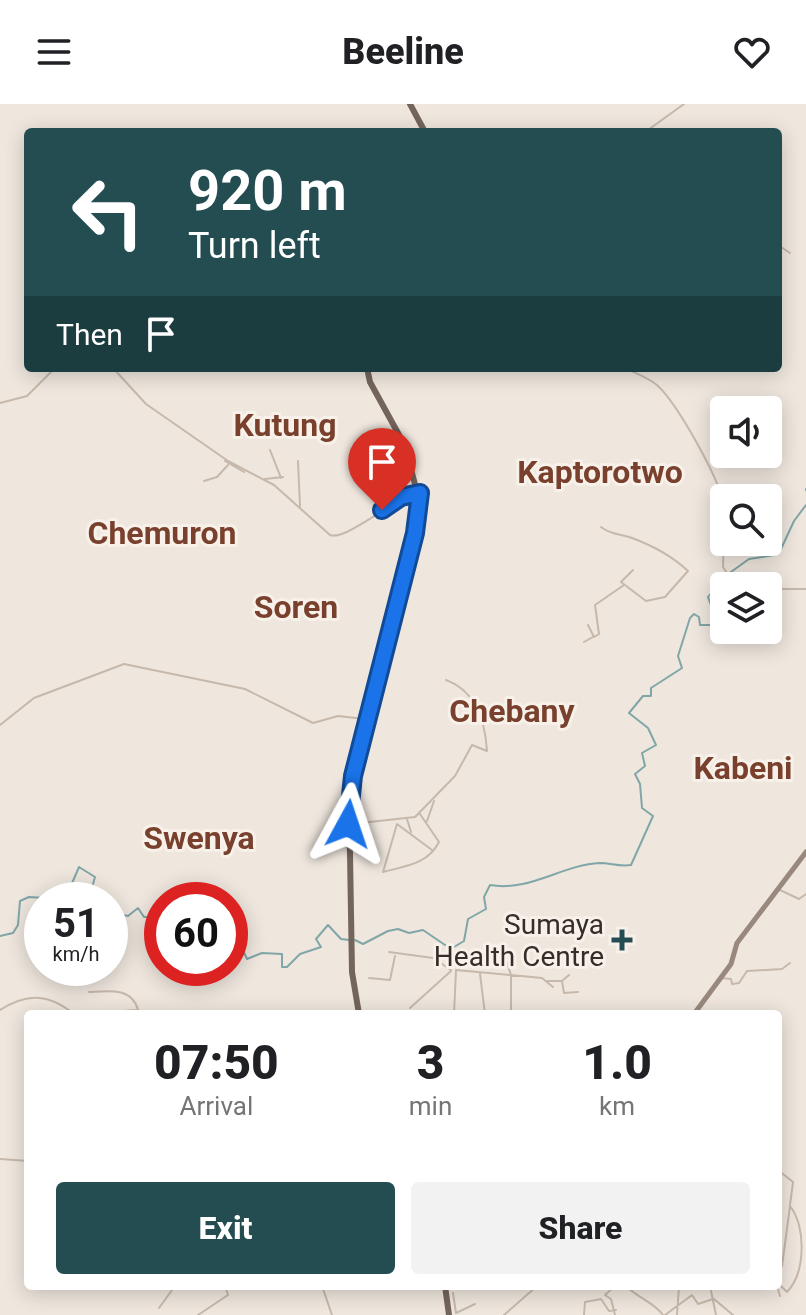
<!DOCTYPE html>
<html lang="en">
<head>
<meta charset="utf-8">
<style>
	:root { --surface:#fff; --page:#f2f2f2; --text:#202124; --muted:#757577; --accent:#244d51 }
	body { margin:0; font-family:Roboto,sans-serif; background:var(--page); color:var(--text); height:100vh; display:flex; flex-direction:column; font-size:30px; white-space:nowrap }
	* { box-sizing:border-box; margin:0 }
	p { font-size:26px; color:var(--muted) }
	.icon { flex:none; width:44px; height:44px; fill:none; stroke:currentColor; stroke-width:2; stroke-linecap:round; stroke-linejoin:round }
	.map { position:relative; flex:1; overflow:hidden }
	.drawer { position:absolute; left:24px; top:906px; width:758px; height:280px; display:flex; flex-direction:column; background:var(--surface); border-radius:8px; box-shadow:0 4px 20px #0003 }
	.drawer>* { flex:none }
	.guide { position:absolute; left:24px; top:24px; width:758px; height:244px; border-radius:8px; box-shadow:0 4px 20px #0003; background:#244d51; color:#fff; overflow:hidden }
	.fabs { position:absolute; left:710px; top:292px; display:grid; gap:16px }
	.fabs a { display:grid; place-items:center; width:72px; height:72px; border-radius:8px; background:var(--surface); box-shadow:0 4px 20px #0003; font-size:40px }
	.speed { position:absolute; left:24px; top:778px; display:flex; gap:16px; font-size:40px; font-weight:700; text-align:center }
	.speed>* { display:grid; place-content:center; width:104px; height:104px; border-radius:50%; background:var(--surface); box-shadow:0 4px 20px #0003; line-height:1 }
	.speed small { font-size:20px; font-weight:400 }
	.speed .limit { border:12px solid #d22; background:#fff; color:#111 }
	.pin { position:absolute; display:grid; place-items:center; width:68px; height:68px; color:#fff; margin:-82px -34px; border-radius:50% 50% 50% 0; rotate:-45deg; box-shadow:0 0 8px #0007 }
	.pin .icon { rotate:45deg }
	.me { position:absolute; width:88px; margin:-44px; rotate:5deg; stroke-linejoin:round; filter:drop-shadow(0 0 6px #0008) }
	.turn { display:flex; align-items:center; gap:28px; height:168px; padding:0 32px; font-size:36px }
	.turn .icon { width:104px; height:104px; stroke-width:2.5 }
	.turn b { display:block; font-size:56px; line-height:68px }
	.then { display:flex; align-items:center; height:76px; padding:0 32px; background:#0003; gap:16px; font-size:30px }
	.eta { display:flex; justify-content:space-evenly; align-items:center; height:136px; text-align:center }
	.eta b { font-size:48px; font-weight:800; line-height:56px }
	.primary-button { display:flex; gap:16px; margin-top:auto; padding:16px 32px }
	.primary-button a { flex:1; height:92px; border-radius:8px; background:var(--accent); color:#fff; font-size:32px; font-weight:800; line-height:92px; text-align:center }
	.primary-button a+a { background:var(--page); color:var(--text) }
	header { display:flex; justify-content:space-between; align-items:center; height:104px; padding:0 32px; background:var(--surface); font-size:36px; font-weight:800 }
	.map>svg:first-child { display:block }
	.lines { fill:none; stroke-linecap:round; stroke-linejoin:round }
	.stream { stroke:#80a6a8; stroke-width:2 }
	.street { stroke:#c6b8ab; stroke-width:2 }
	.secondary { stroke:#99887d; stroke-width:5 }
	.primary { stroke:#74655c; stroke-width:6 }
	.route-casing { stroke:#114b97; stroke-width:20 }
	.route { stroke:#1a73e8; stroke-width:14 }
	.poi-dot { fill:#244d51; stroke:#f7f1ea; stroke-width:3 }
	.labels { text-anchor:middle; stroke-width:6; stroke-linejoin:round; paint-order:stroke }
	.poi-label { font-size:28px; fill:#352d29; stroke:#f7f1ea; text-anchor:end }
	.quarter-label { font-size:32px; font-weight:bold; fill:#79412d; stroke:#f7f1ea }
</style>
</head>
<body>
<header><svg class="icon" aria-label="menu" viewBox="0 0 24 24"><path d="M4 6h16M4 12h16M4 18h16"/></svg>Beeline<svg class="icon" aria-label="heart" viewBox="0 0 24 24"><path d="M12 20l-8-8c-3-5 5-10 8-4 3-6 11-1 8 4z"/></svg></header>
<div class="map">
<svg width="806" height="1211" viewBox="0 0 806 1211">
	<rect width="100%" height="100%" fill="#efe7de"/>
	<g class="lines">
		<!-- stream -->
		<path class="stream" d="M806 385V386
			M102 796H103
			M110 808 128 812 138 804 144 813H155L158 820 162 819
			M0 832 13 829 18 821 20 797 29 793 45 794 52 789 67 791 79 763 95 773 91 787 100 796
			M355 836 363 840 388 827 398 825 409 829 423 826 445 841 454 843 464 837 468 815 486 805 484 793 490 781C530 788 561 761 600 759 611 759 619 763 631 761L653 712 642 704 640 680 635 670 645 662 642 649 656 641 648 624 629 609 643 592H651V584L682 564 678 552 690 514 694 510 699 513 700 521H713L716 515 708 493 724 473 749 455 775 451 781 445 794 417 806 401
			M230 838 240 840 247 855 262 849 282 850V863H287L300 850 321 843 316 835 328 821 341 835 349 836
			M230 844V845"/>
		<!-- street -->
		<path class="street" d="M633 28 648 26 684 0
			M778 141 790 149
			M113 264 146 300 228 357 274 381 330 431C346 437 391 396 416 391
			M625 264C635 269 650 274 658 282 678 301 719 374 724 401
			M0 299 27 292 55 264
			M270 346 281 374
			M225 357 244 368
			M298 357 300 402
			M265 375 283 373
			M204 377 217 373 228 361
			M601 423C611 431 621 430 632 434 651 441 673 453 688 467L665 493 646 497 621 478 633 466
			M724 431 723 463 736 482
			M768 485H806
			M588 521 594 533 599 530 595 501 624 481
			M584 538 593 533
			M0 621 34 594 124 560 245 585 313 619 338 612 365 615
			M420 710 439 738C428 760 406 762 383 768L397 720 432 746
			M407 715 411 728
			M427 717 434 697
			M351 720 415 713 455 672 472 641 487 647C485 616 476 587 446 576
			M780 786 799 795 806 790
			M389 848 433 854 451 866
			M480 870 485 910
			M369 874 390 876 395 852
			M721 874 731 875 732 880 739 879 747 867 782 865 790 859
			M547 877H562L569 871
			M562 877 564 889 578 888
			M410 904 451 867
			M0 906C27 889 48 889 74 910
			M80 910 138 906C132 883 108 887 89 888
			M454 910 456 866 542 874 553 883
			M505 910 511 907V871L507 859
			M0 1055 28 1057
			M778 1066 793 1078 790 1101
			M778 1165 782 1162 790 1102C806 1122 806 1168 787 1188L778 1179
			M322 1182 332 1211
			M626 1182C638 1194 655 1199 663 1211
			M710 1182 716 1211
			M761 1182H763
			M777 1182 780 1192
			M453 1189 456 1209 475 1200
			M714 1195 733 1211
			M159 1204 175 1182
			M198 1211 228 1191 225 1182
			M504 1211 537 1182
			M584 1211 585 1198 601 1195 609 1207 616 1206
			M615 1211 611 1195 605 1191 615 1182
			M665 1211 692 1191 698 1200 713 1195
			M677 1211 679 1182"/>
		<!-- secondary -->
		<path class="secondary" d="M694 910 731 860 737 839 806 748"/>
		<!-- primary -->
		<path class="primary" d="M410 0 425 28
			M359 910 352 868 349 692 421 402 404 340 370 278 367 264
			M445 1182 449 1211"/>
	</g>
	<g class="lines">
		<!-- route casing -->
		<g class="route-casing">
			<path id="route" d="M348 720 353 672 415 429 420 389 401 393 382 406"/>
		</g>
		<!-- route -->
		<use href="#route" class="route"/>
	</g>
	<!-- markers -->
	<path class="poi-dot" d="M618 824h8v8h8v8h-8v8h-8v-8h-8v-8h8z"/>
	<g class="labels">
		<!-- poi labels -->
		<g class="poi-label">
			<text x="604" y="830">Sumaya<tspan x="604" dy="32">Health Centre</tspan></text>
		</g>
		<!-- quarter labels -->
		<g class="quarter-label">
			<text x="285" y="332">Kutung</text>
			<text x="600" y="379">Kaptorotwo</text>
			<text x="162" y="440">Chemuron</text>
			<text x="296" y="514">Soren</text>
			<text x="512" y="618">Chebany</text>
			<text x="743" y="675">Kabeni</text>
			<text x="199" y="745">Swenya</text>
		</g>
	</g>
</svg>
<div class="fabs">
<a><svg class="icon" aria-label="sound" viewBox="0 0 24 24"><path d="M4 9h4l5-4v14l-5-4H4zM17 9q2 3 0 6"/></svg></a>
<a><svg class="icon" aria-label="search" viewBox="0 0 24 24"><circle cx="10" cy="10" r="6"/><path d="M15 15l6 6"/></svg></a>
<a><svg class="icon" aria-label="layers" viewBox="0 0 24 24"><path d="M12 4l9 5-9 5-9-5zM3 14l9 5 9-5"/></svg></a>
</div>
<div class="speed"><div>51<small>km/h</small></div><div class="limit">60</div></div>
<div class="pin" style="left:382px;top:406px;background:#d93025"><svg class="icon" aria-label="arrive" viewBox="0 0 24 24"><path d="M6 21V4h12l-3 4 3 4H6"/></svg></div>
<svg class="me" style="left:348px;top:720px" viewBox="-20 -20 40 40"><path d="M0-17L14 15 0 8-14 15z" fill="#1a73e8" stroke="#fff" stroke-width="4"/></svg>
<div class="guide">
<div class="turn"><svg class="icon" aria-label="left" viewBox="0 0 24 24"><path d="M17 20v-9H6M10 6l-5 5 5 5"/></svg><div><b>920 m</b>Turn left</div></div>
<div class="then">Then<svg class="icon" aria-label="arrive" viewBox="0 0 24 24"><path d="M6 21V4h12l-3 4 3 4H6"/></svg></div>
</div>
<section class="drawer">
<div class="eta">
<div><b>07:50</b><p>Arrival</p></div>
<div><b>3</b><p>min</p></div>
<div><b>1.0</b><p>km</p></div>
</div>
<div class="primary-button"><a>Exit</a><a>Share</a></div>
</section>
</div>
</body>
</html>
